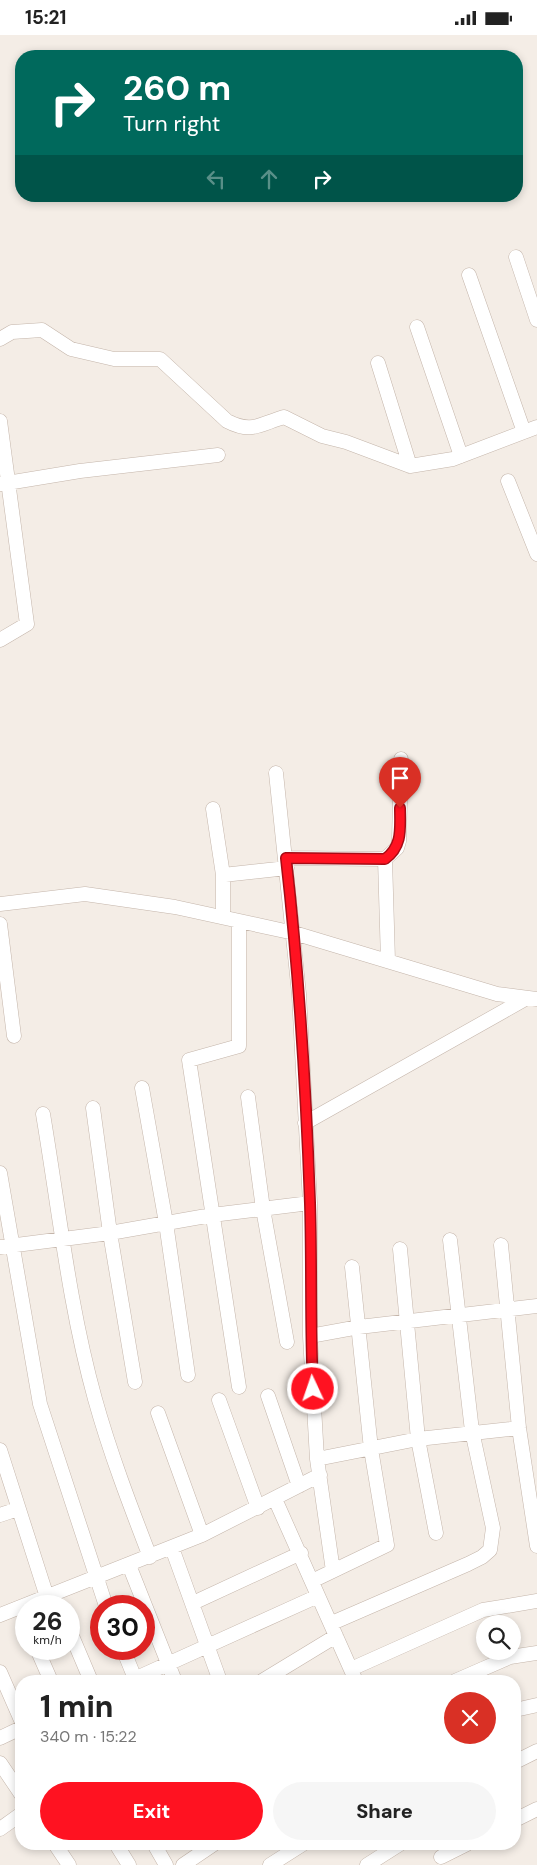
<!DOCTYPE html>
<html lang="en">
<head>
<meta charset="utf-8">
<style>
	:root { --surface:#fff; --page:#f6f6f6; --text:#222; --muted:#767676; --accent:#ff1221 }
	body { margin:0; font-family:"DM Sans",sans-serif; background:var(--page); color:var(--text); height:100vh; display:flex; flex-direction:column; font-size:19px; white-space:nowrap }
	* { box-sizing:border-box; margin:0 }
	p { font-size:16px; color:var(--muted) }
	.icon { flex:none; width:28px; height:28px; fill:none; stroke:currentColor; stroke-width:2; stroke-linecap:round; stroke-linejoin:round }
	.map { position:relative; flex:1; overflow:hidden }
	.details { position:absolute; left:15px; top:1640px; width:506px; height:175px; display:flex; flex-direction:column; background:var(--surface); border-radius:20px; box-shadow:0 2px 8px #0003 }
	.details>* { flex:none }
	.guide { position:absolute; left:15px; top:15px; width:508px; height:152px; border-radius:20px; box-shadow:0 2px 8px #0003; background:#00695c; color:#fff; overflow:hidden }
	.tools { position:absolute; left:476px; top:1580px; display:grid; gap:10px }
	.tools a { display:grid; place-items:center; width:45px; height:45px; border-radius:50%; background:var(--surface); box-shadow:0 2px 8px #0003; font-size:25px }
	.speed { position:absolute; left:15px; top:1560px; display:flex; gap:10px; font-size:25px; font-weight:700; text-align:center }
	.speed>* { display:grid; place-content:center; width:65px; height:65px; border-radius:50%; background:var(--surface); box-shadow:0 2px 8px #0003; line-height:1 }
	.speed small { font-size:12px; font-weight:400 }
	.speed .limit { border:8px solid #d22; background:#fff; color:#111 }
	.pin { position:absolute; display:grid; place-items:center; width:42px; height:42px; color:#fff; margin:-51px -21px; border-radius:50% 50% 50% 0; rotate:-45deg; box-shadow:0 0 5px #0007 }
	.pin .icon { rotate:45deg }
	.me { position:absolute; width:55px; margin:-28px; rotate:357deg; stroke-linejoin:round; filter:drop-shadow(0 0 4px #0008) }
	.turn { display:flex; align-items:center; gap:18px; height:105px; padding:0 25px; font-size:22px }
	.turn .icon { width:65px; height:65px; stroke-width:2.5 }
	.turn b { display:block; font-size:35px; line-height:42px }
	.lanes { display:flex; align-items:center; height:48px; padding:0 25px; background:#0003; justify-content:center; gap:25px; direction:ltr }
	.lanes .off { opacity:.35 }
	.round { display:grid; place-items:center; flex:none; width:52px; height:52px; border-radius:26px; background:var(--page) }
	.overview { display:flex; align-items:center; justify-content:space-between; height:85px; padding:0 25px }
	h1 { font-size:30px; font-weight:800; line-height:38px }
	.button { display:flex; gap:10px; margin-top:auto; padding:10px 25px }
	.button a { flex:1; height:58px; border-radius:30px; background:var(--accent); color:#fff; font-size:20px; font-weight:800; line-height:58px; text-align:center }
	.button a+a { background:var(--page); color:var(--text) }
	.status { display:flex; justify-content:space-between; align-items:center; height:35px; padding:0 25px; background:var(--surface); direction:ltr }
	.status svg { height:14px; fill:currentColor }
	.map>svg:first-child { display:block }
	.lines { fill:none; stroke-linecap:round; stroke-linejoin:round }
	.minor-casing { stroke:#c4b5aa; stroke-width:15 }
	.minor { stroke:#fff; stroke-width:14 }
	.route-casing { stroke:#a60c15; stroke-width:12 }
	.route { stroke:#ff1221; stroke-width:9 }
</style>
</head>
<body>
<div class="status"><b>15:21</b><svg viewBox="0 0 49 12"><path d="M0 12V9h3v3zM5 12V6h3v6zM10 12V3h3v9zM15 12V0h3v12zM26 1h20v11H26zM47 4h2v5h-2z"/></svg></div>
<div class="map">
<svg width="537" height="1830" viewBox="0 0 537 1830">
	<rect width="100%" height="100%" fill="#f4ede6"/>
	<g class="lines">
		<!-- minor casing -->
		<g class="minor-casing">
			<path id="minor" d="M516 222 537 285
				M469 240 524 397
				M417 292 461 421
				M0 304 12 297 42 295 71 314 114 324H160L227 386C252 399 260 389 284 382L322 401 346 407 410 431 453 424 537 392
				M378 328 410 431
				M0 386 27 589 0 605
				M508 446 537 519
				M1 449 80 436 218 420
				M276 738 299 959 310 1168V1301L317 1424 333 1536
				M213 774 223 840
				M286 823 385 824 397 813 399 806 401 724
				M385 824 388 926
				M0 869 85 859 175 872 294 898 497 959 537 964
				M223 882V840L287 833
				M239 886V1011L189 1025 239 1352
				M0 889 14 1001
				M142 1053 166 1188 188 1340
				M248 1062 263 1174 287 1307
				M93 1073 110 1198 135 1347
				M43 1079C59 1174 69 1271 95 1364 110 1418 130 1470 150 1522
				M305 1088 527 963
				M0 1138 40 1369 106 1571
				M501 1210 519 1393 537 1511
				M0 1212 110 1198 212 1180 310 1168
				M400 1214 418 1404 436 1498
				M310 1301 359 1292 537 1271
				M268 1361 299 1451
				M219 1365 258 1473
				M158 1378 202 1500
				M0 1415 47 1562
				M317 1424 418 1404 519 1393
				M275 1464 356 1646
				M0 1480 18 1474
				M172 1513 220 1646
				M129 1530 175 1646
				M312 1546 387 1510 371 1414 352 1232
				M193 1568 301 1518
				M0 1580 202 1500 320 1440
				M332 1588 468 1529 482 1522 490 1515 493 1493 472 1396 450 1205
				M69 1594 91 1646
				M37 1614 51 1646
				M123 1614 136 1646
				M351 1634 483 1575 537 1566
				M0 1637 21 1685
				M130 1646 318 1561
				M262 1646 336 1601
				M455 1646 510 1622 537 1618
				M515 1675 537 1670
				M0 1703 21 1693
				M515 1727 537 1716
				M0 1728 21 1759
				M515 1785 537 1774
				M0 1794 21 1779
				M55 1809 69 1830
				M116 1809 129 1830
				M154 1809 166 1830
				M441 1822 467 1809
				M183 1830 214 1809
				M270 1830 303 1809
				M367 1830 400 1809"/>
		</g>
		<!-- minor -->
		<use href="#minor" class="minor"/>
	</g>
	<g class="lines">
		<!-- route casing -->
		<g class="route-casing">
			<path id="route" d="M313 1354C310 1292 312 1230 310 1168 306 1053 299 938 286 823L385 824C403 811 400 793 400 773"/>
		</g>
		<!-- route -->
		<use href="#route" class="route"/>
	</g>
</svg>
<div class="tools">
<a><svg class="icon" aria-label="search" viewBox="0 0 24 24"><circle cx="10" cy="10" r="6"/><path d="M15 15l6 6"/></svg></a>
</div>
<div class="speed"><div>26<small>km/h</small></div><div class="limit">30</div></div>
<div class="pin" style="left:400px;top:773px;background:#d93025"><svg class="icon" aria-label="arrive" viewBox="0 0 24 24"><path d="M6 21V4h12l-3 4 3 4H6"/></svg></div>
<svg class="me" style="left:313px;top:1354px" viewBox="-20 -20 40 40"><circle r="17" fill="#ff1221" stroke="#fff" stroke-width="3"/><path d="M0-11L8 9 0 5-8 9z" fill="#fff"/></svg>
<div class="guide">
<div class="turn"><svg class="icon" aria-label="right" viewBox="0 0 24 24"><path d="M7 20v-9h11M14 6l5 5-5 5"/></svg><div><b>260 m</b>Turn right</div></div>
<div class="lanes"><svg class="icon off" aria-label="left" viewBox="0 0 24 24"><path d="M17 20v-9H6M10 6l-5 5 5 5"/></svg><svg class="icon off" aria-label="ahead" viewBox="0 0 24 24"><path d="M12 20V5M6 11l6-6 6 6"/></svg><svg class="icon" aria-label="right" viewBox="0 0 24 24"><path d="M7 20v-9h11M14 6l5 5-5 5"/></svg></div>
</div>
<section class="details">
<div class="overview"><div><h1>1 min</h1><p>340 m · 15:22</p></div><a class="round" style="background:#d93025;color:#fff"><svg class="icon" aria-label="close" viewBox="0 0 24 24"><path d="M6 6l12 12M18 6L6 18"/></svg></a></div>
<div class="button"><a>Exit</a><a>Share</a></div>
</section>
</div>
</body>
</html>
